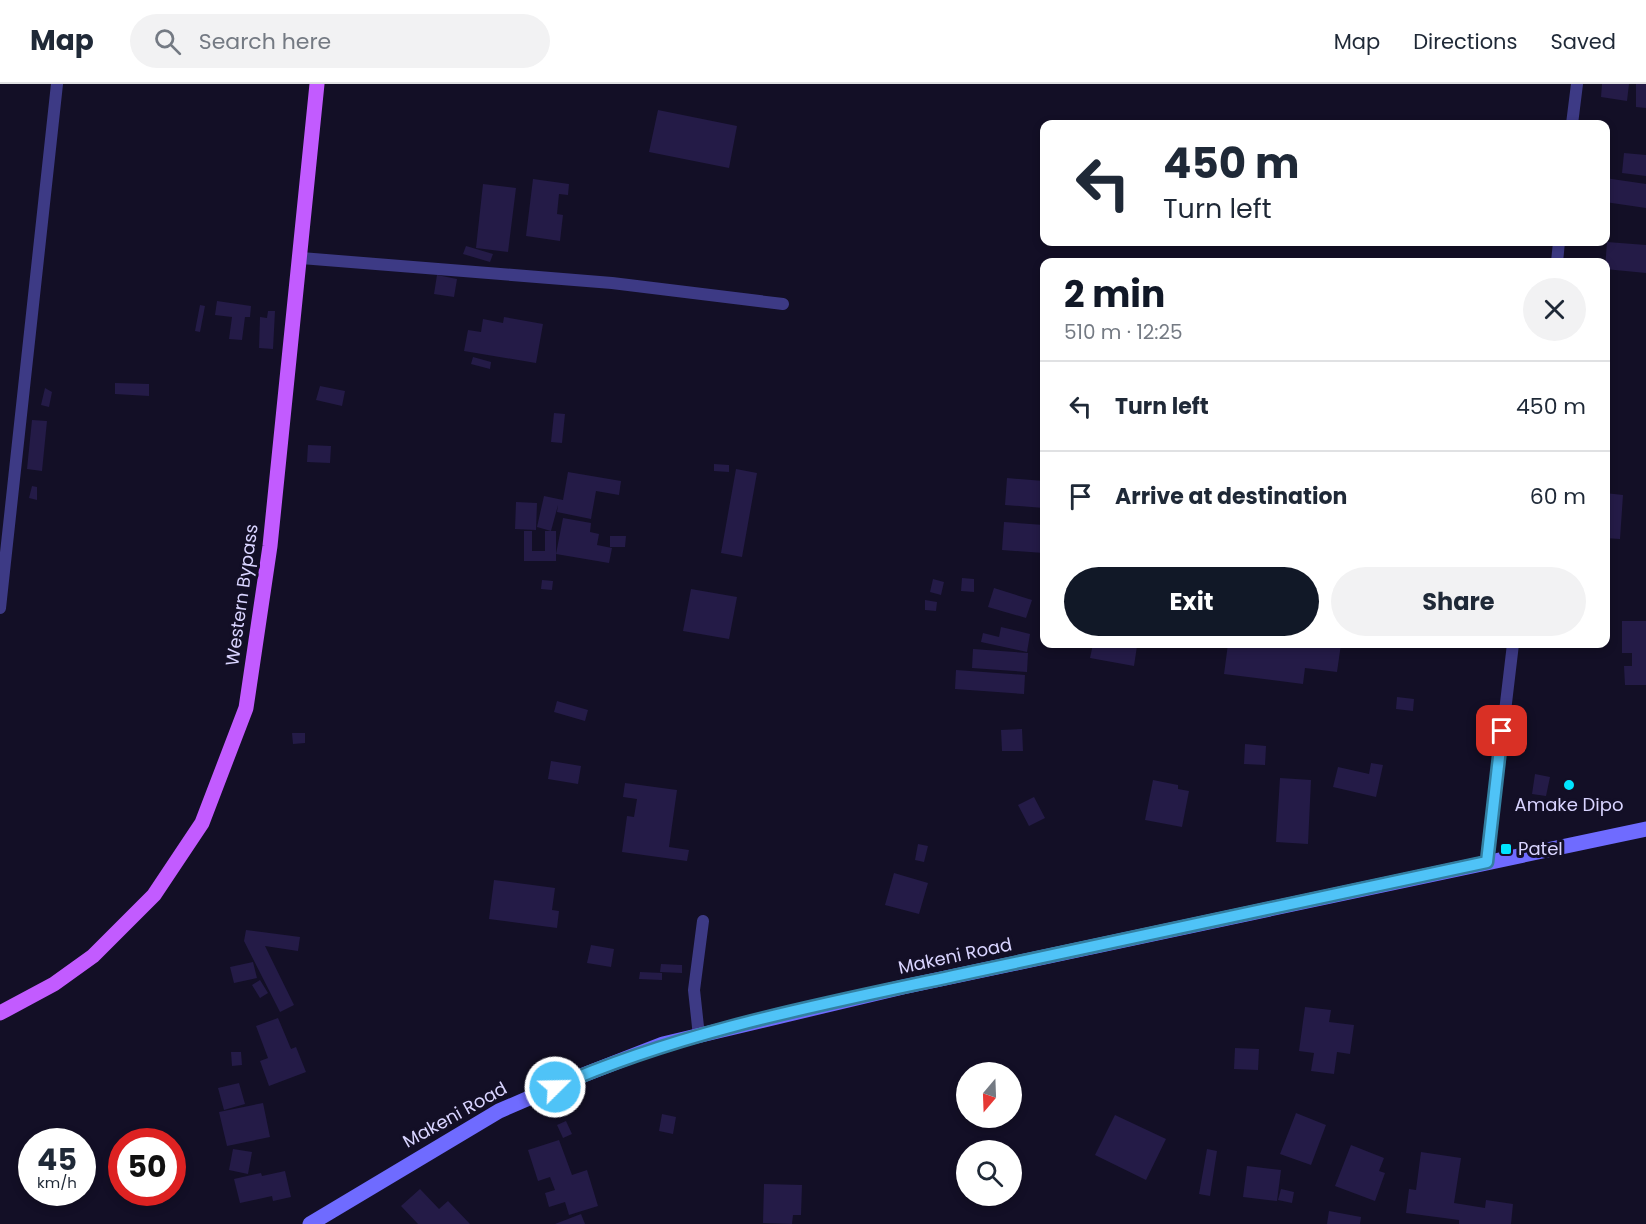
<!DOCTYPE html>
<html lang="en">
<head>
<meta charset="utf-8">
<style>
	:root { --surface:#fff; --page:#f2f2f3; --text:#1f2937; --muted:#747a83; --line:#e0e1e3; --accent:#111827 }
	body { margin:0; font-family:Poppins,sans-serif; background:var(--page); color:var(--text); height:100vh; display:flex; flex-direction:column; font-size:22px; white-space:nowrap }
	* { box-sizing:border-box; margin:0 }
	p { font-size:20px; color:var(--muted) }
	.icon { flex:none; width:33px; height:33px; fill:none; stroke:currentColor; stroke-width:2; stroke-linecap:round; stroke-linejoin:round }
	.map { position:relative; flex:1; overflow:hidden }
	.panel { position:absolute; left:1040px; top:174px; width:570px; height:390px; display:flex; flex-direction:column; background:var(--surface); border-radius:12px; box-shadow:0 3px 9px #0003 }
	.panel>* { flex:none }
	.banner { position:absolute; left:1040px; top:36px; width:570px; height:126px; border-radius:12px; box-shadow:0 3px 9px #0003; background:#fff; color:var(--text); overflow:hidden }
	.needle { width:39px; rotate:199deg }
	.controls { position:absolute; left:956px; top:978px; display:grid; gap:12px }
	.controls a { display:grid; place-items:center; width:66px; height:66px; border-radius:50%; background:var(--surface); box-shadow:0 3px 9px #0003; font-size:30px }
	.speed { position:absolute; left:18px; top:1044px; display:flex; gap:12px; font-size:30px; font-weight:700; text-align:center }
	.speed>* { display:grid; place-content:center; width:78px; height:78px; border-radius:50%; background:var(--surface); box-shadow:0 3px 9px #0003; line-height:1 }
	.speed small { font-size:15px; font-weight:400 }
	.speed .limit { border:9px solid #d22; background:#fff; color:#111 }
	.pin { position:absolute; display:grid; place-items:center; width:51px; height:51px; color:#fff; margin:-26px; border-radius:12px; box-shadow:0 3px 9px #0006 }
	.me { position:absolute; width:66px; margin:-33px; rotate:67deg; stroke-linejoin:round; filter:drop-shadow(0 0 4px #0008) }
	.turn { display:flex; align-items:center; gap:21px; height:126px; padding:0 24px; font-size:27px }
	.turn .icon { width:78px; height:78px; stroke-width:2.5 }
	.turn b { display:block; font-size:42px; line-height:51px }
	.round { display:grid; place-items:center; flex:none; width:63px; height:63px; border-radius:32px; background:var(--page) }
	.summary { display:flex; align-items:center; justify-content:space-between; height:102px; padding:0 24px }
	h1 { font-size:36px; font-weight:700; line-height:45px; color:var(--accent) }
	.button { display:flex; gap:12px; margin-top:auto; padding:12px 24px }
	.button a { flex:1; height:69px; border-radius:36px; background:var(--accent); color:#fff; font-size:24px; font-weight:700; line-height:69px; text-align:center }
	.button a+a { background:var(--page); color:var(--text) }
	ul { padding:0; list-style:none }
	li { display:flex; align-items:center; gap:18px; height:90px; padding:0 24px; border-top:2px solid var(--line) }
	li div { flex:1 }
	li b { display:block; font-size:22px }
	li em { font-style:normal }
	header { display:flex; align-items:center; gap:36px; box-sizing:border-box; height:84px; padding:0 30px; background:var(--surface); border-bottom:2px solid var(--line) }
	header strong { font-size:28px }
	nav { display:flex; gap:33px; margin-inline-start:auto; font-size:21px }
	.search { width:420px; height:54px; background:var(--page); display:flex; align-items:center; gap:15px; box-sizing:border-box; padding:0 21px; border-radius:33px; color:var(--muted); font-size:22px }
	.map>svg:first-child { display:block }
	.building { fill:#241b47 }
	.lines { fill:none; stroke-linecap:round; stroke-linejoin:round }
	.minor { stroke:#3d3a85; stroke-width:12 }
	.secondary { stroke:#6f6bff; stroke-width:15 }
	.primary { stroke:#c25bff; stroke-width:15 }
	.route-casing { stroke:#337fa1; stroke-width:15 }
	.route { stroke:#4fc3f7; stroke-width:10 }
	.poi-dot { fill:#00e5ff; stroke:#130f26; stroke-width:2 }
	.labels { text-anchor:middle; stroke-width:6; stroke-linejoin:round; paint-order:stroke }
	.street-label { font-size:18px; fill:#d9d4ff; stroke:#130f26 }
	.poi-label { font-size:18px; fill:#d9d4ff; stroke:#130f26 }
</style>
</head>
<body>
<header>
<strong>Map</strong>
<div class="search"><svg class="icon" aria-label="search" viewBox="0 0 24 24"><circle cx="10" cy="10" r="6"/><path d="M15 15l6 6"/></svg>Search here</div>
<nav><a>Map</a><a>Directions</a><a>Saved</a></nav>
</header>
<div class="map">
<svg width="1646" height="1140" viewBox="0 0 1646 1140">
	<rect width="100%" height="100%" fill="#130f26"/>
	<!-- building -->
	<path class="building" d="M1602 0H1629L1627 17 1601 13Z
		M1636 0H1646V24L1636 23Z
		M658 26 737 42 729 84 649 68Z
		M1624 69 1646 71V92L1622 89Z
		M1605 94 1646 100V124L1605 118Z
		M533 95 569 100 568 111 559 110 557 130 563 131 560 157 526 152Z
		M483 100 516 104 508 168 476 164Z
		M1607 158 1646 161V189L1605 185Z
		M466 162 493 170 490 178 463 170Z
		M437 191 457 195 454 213 434 210Z
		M217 217 251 222 250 233H245L242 256 229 255 232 233 215 231Z
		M200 221 205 222 200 248 195 247Z
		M268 227H275L273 265 259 264 260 233 267 234Z
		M504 233 543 240 536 279 464 267 468 246 481 248 483 235 503 239Z
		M473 273 491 278 490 285 471 280Z
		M115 299 149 300V312L115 310Z
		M320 302 345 307 342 322 316 316Z
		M45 304 52 308 49 323 41 321Z
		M554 329 565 330 562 359 551 358Z
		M32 336 47 337 42 387 27 385Z
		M308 361 331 362 330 379 307 378Z
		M714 380 729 381V388L714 387Z
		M736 385 757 389 742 473 721 469Z
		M568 388 621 397 619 411 596 407 591 435 557 428 558 421 551 447 537 443 544 412 563 416Z
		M1007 394 1044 397V424L1005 421Z
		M32 402 37 403V416L29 414Z
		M1605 409 1623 411 1620 455 1605 454Z
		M516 418 537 419 536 446 515 445Z
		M563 434 591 439 590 448 599 450 597 461 612 464 609 479 556 470Z
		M1004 438 1044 441V469L1002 466Z
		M524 447H532V467H545V447H556V477H524Z
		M610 452H626L625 463H610Z
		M962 494 974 495V508L961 507Z
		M933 495 944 498 941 511 930 508Z
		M542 496 553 497 552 506 541 505Z
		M994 504 1032 516 1026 534 988 523Z
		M691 505 737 513 729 555 683 547Z
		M925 516 937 518 936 527 925 526Z
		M1622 537H1646V601H1625L1624 582H1632V569H1622Z
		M1001 543 1030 550 1027 568 981 558 983 549 999 553Z
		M1093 560 1137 562 1134 582 1090 574Z
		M1228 560H1341L1337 588 1305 584 1303 600 1224 590Z
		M973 565 1028 569 1027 588 972 584Z
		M956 586 1025 591 1024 610 955 605Z
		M1397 613 1414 615 1413 627 1396 625Z
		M557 617 588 626 585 637 554 628Z
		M1022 645 1023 667H1002L1001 646Z
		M292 649H305V659L293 660Z
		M1245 660 1266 662 1265 681 1244 680Z
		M551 677 581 682 578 700 548 695Z
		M1371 679 1383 681 1376 713 1333 703 1338 683 1369 690Z
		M1535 690 1550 693 1546 712 1532 710Z
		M1280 694 1311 696 1308 760 1276 758Z
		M1153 696 1178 701V705L1189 707 1182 743 1145 736Z
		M625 699 677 706 669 763 689 766 687 777 622 768 627 732 634 733 637 715 623 713Z
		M1034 713 1045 734 1029 742 1018 721Z
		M918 760 928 762 924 778 915 776Z
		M894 789 928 799 919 830 885 821Z
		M494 796 555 804 552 826 559 827 557 844 489 835Z
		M246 846 300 853 298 867 265 862 294 921 280 928 244 857Z
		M591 861 614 865 611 883 587 879Z
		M253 878 257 894 234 899 230 883Z
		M661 880 682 881V889L660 888Z
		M640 888 662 889V896L639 895Z
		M260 896 268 909 260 914 252 901Z
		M1305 923 1331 926 1329 938 1354 941 1350 970 1337 968 1334 990 1311 987 1314 969 1299 967Z
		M278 934 291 965 296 963 306 988 269 1002 260 977 268 974 256 942Z
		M1235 964 1259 965 1258 986 1234 985Z
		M231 968H241L242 981 232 982Z
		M239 999 245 1020 224 1026 218 1004Z
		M263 1019 270 1053 227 1062 219 1028Z
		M1296 1029 1326 1041 1311 1081 1280 1070Z
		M662 1030 676 1033 673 1050 659 1047Z
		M1115 1031 1166 1055 1146 1096 1095 1071Z
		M566 1037 572 1050 563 1054 557 1041Z
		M559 1056 572 1091 587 1086 598 1122 569 1131 565 1118 549 1123 545 1109 555 1106 550 1093 538 1097 528 1066Z
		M1351 1061 1384 1074 1379 1087 1385 1089 1375 1117 1335 1102Z
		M233 1065 252 1068 248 1090 229 1086Z
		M1207 1065 1217 1067 1210 1112 1199 1110Z
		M1421 1068 1461 1074 1454 1119 1485 1124 1486 1116 1513 1120 1511 1140H1459V1136L1406 1129 1409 1105 1416 1106Z
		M1247 1082 1281 1086 1277 1117 1243 1113Z
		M285 1087 291 1113 273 1117 272 1112 240 1119 234 1095 261 1089 262 1092Z
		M764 1100 802 1101 801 1131H793L792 1140 763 1139Z
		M420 1105 439 1125 448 1117 470 1140H418L401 1122Z
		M1281 1105 1294 1108 1292 1119 1278 1116Z
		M1329 1127 1361 1133 1360 1140H1327Z
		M581 1130 585 1140H555Z"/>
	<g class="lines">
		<!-- minor -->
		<path class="minor" d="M1572 40 1577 0
			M301 174 612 199 783 220
			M1557 178 1559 158
			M0 524 57 0
			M1487 779 1513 560
			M699 952 694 906 703 837"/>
		<!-- secondary -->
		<path class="secondary" d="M310 1140 499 1027 573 995 663 960 903 903 1646 745"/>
		<!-- primary -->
		<path class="primary" d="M0 929 54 900 93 872 154 811 202 739 246 624 270 462 317 0"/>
	</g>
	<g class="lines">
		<!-- route casing -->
		<g class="route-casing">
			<path id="route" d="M555 1003C681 947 819 921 954 892 1131 853 1309 816 1487 778L1502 647"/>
		</g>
		<!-- route -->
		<use href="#route" class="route"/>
	</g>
	<!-- markers -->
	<g class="poi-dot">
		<circle cx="1569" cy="701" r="6"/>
		<rect x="1500" y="759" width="12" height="12" rx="3"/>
	</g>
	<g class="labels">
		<!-- street labels -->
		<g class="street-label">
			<text transform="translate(242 511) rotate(-82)" y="6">Western Bypass</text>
			<text transform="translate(955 872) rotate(-12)" y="6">Makeni Road</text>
			<text transform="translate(455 1031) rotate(-29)" y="6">Makeni Road</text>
		</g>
		<!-- poi labels -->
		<g class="poi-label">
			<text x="1569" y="727">Amake Dipo</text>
			<text x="1518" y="771" text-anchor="start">Patel</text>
		</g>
	</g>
</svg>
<div class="controls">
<a><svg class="needle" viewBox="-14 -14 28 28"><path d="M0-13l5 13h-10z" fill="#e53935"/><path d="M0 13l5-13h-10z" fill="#747a83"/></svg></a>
<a><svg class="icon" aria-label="search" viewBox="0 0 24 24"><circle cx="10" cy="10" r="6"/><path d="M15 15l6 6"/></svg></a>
</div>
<div class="speed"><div>45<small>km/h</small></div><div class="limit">50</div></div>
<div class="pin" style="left:1502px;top:647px;background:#d93025"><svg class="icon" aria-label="arrive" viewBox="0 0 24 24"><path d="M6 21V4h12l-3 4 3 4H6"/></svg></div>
<svg class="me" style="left:555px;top:1003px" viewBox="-20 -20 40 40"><circle r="17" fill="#4fc3f7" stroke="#fff" stroke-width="3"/><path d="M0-11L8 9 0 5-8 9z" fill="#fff"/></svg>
<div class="banner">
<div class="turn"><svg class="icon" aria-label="left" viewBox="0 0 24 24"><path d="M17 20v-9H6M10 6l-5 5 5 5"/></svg><div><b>450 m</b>Turn left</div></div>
</div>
<section class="panel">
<div class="summary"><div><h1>2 min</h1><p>510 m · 12:25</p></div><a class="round"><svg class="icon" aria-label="close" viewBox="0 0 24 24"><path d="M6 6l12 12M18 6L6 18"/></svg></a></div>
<ul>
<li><svg class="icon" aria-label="left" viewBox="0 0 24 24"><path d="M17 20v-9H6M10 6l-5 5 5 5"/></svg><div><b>Turn left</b></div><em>450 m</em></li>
<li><svg class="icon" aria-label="arrive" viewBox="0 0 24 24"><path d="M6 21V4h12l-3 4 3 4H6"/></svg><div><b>Arrive at destination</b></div><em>60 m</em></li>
</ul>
<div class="button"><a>Exit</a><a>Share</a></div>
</section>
</div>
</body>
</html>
